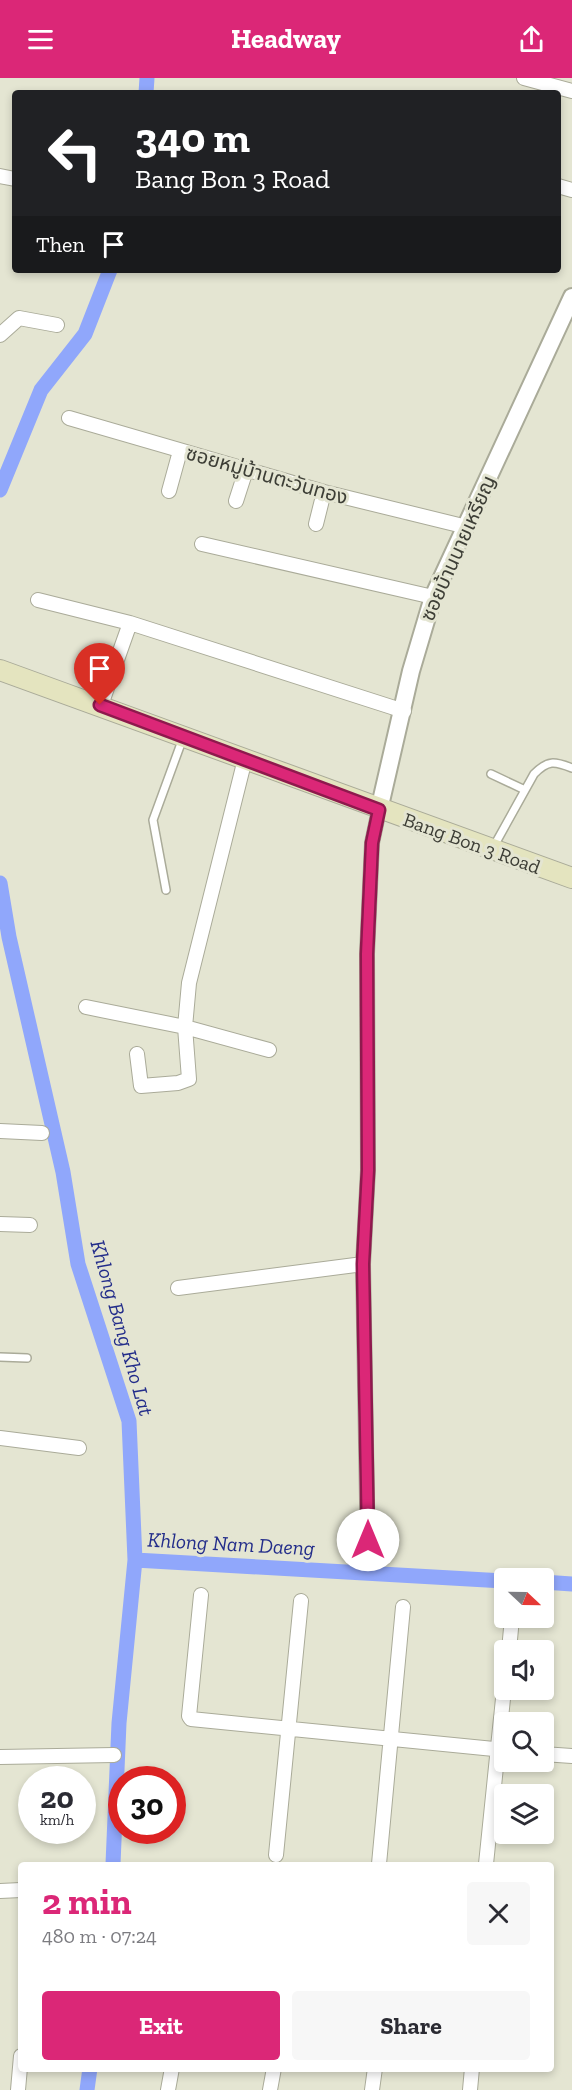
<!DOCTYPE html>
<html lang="en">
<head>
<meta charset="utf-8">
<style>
	:root { --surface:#fff; --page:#f7f7f7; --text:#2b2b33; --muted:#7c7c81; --accent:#db2777 }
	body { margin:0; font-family:"Zilla Slab","Noto Sans Thai",serif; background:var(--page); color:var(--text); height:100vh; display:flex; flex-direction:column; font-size:22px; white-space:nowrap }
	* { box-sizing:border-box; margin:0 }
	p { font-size:20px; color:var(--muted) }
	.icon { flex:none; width:33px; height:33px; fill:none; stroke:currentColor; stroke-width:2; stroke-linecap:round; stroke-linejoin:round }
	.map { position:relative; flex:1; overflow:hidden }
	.drawer { position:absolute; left:18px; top:1784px; width:536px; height:210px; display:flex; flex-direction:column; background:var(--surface); border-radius:6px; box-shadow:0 3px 9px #0003 }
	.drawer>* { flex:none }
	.hud { position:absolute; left:12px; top:12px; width:549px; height:183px; border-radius:6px; box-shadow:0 3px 9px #0003; background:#202124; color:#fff; overflow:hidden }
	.needle { width:39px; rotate:112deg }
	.fabs { position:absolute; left:494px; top:1490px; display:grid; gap:12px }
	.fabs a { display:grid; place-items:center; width:60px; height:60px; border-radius:6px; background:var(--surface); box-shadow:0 3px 9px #0003; font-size:30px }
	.speed { position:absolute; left:18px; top:1688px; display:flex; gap:12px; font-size:30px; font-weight:700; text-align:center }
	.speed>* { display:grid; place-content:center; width:78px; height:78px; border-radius:50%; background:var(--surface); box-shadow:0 3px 9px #0003; line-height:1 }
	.speed small { font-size:15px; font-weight:400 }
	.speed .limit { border:9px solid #d22; background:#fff; color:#111 }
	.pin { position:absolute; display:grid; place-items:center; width:51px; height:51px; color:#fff; margin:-62px -26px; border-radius:50% 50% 50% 0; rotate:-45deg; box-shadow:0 0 6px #0007 }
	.pin .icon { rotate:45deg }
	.me { position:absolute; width:66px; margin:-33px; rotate:0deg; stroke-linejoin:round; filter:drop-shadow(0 0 4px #0008) }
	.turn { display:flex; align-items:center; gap:21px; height:126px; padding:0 24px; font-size:27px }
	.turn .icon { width:78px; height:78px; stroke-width:2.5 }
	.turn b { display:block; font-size:42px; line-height:51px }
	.then { display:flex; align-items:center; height:57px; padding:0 24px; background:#0003; gap:12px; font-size:22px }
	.round { display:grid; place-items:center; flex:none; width:63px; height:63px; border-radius:6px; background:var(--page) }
	.headline { display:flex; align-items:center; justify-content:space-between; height:102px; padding:0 24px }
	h1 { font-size:36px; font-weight:700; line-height:45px; color:var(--accent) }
	.button { display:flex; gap:12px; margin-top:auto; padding:12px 24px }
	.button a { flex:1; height:69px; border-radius:6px; background:var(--accent); color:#fff; font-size:24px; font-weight:700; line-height:69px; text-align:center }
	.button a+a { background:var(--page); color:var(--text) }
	header { display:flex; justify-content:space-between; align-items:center; height:78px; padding:0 24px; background:var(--accent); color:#fff; font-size:27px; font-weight:700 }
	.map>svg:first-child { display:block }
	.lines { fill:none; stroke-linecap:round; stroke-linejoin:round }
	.canal { stroke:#90a7fb; stroke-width:15 }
	.service-casing { stroke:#aaab99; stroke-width:10 }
	.minor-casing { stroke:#aaab99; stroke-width:16 }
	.tertiary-casing { stroke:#aaab99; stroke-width:20 }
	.secondary-casing { stroke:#aaab99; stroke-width:22 }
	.service { stroke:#fff; stroke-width:7 }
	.minor { stroke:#fff; stroke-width:14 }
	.tertiary { stroke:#fff; stroke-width:16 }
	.secondary { stroke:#e4e4bf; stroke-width:20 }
	.route-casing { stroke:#8e194d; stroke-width:15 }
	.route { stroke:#db2777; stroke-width:10 }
	.labels { text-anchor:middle; stroke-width:6; stroke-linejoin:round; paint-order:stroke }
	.street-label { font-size:20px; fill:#3d3e36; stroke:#e4e5d2 }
	.water-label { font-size:21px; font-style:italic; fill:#232d8a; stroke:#e4e5d2 }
</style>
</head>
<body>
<header><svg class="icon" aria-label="menu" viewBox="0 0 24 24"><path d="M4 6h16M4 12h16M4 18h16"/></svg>Headway<svg class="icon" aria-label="share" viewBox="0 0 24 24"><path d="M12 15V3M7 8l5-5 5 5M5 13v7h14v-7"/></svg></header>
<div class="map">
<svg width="572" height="2012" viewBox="0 0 572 2012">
	<rect width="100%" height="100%" fill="#e4e5d2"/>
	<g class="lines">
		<!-- canal -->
		<path class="canal" d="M146 15 147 0
			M0 412 41 312 85 256 110 192
			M0 805 9 859 63 1094 78 1186 129 1343 135 1482 119 1645 113 1786
			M135 1482 504 1503
			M543 1504 572 1506
			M87 2012 90 1990"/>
		<!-- service casing -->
		<g class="service-casing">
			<path id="service" d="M491 696 525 712
				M494 768 534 696C548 682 554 683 572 690
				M166 812 153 742 183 660
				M0 1279 27 1280"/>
		</g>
		<!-- minor casing -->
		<g class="minor-casing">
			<path id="minor" d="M524 0 572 13
				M0 98 15 101
				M558 108 572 112
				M0 257 19 240 57 247
				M69 340 324 414 467 449
				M169 413 180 373
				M236 423 246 392
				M316 446 324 414
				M202 466 433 519
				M38 522 130 545 404 633
				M101 627 130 545
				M86 929 185 949 269 972
				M137 976 141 1008 178 1005 189 1001 185 949 189 905 245 681
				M0 1053 42 1055
				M0 1146 30 1147
				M178 1210 363 1186
				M0 1360 79 1370
				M368 1484 363 1186 368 1092 367 876 372 765 379 732
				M201 1517 189 1638 191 1641 504 1672
				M509 1572 512 1540
				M543 1676 572 1678
				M0 1679 114 1677
				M276 1777 301 1523
				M379 1786 403 1529
				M486 1786 504 1611
				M0 1813 21 1812
				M18 2012 21 1978
				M168 2012 172 1990
				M270 2012 274 1990
				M372 2012 375 1990
				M470 2012 472 1990"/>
		</g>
		<!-- tertiary casing -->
		<g class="tertiary-casing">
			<path id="tertiary" d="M379 732 411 593 433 519 572 219"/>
		</g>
		<!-- secondary casing -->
		<g class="secondary-casing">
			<path id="secondary" d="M0 592 572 800"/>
		</g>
		<!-- service -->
		<use href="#service" class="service"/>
		<!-- minor -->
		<use href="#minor" class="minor"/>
		<!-- tertiary -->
		<use href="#tertiary" class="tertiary"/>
		<!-- secondary -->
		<use href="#secondary" class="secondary"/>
	</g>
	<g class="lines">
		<!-- route casing -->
		<g class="route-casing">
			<path id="route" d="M100 627 379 732 372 765 367 876 368 1092 363 1186 368 1462"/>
		</g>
		<!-- route -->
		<use href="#route" class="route"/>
	</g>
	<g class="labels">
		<!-- street labels -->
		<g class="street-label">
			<text transform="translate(267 397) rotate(16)" y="7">ซอยหมู่บ้านตะวันทอง</text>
			<text transform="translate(458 470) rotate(-66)" y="7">ซอยบ้านนายเหรียญ</text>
			<text transform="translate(472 765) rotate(20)" y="7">Bang Bon 3 Road</text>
		</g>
		<!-- water labels -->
		<g class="water-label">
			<text transform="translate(122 1250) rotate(74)" y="7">Khlong Bang Kho Lat</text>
			<text transform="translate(231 1466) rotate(3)" y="7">Khlong Nam Daeng</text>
		</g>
	</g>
</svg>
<div class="fabs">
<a><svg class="needle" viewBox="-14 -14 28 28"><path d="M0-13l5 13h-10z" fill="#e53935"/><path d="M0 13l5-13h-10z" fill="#7c7c81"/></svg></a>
<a><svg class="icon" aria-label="sound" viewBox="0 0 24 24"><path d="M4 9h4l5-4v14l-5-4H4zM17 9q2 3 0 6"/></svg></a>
<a><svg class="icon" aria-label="search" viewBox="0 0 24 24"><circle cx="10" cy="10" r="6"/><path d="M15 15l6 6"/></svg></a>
<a><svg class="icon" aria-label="layers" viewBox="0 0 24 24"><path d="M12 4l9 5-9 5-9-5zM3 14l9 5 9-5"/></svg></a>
</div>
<div class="speed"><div>20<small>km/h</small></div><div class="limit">30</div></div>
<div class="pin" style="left:100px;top:627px;background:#d93025"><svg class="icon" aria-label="arrive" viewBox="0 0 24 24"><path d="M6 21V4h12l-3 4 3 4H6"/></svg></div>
<svg class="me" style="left:368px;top:1462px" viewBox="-20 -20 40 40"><circle r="19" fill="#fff"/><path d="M0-13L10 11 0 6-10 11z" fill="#db2777"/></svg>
<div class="hud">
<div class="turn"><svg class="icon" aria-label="left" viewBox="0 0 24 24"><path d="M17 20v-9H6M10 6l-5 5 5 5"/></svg><div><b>340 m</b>Bang Bon 3 Road</div></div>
<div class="then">Then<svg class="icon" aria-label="arrive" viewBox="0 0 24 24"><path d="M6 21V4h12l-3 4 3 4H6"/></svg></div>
</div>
<section class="drawer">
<div class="headline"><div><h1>2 min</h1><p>480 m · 07:24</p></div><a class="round"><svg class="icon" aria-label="close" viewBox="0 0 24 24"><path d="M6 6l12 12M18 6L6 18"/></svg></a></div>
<div class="button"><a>Exit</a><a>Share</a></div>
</section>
</div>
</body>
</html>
